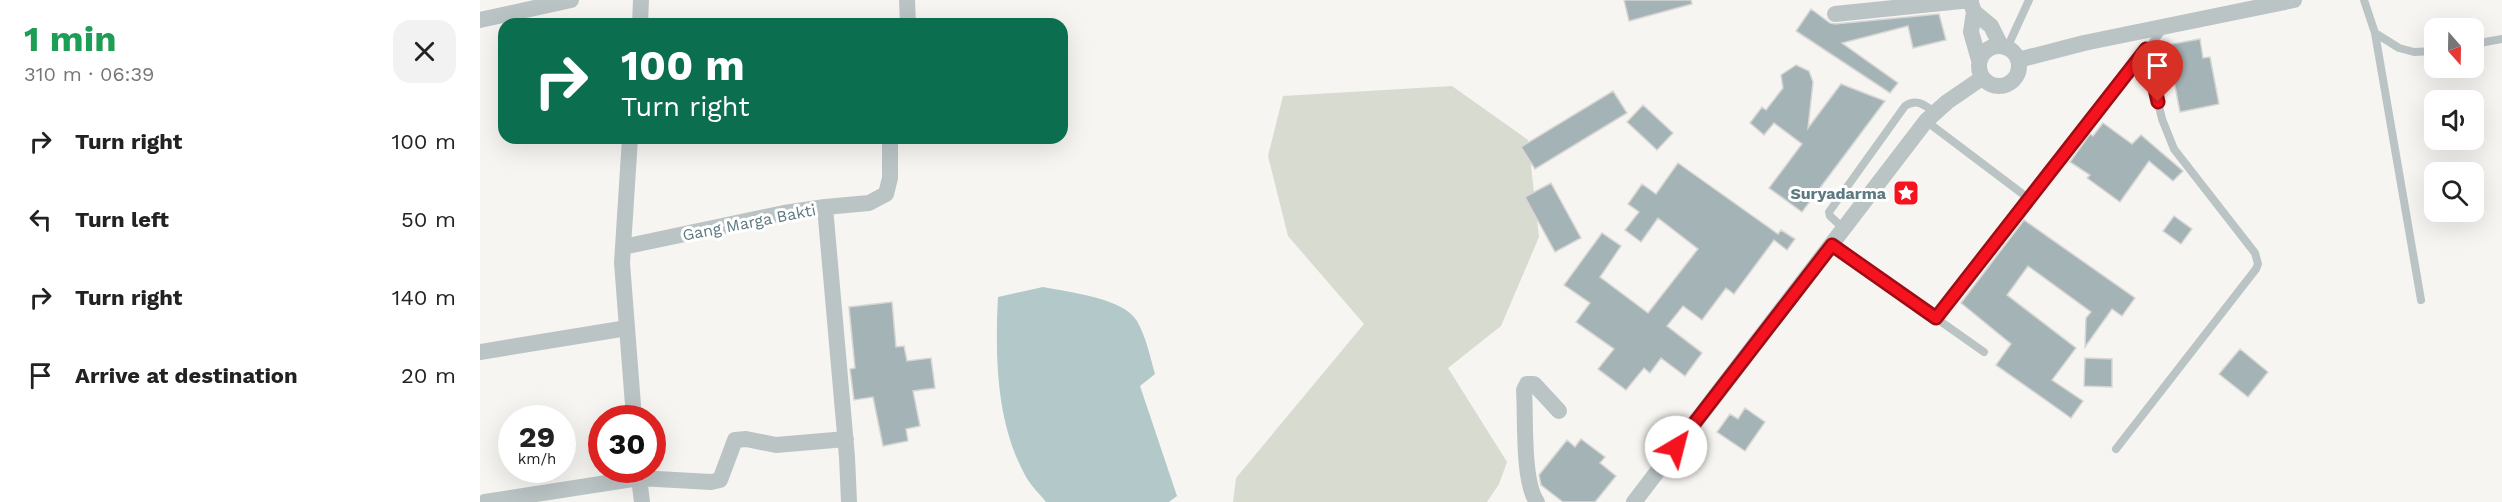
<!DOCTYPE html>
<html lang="en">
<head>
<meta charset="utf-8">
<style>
	:root { --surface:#fff; --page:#f2f2f2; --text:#222; --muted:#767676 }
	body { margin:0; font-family:"Work Sans",sans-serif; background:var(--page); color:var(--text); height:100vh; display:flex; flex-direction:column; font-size:22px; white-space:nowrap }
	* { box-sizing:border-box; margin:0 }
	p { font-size:20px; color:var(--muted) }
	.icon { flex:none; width:33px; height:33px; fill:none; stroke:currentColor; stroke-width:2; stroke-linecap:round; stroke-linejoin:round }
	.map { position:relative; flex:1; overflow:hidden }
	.sheet { display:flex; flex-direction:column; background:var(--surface); width:480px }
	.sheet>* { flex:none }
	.banner { position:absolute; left:18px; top:18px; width:570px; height:126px; border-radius:18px; box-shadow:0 6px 24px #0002; background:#0b6e4f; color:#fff; overflow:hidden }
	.needle { width:39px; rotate:160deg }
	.tools { position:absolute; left:1944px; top:18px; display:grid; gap:12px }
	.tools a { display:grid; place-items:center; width:60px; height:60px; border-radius:12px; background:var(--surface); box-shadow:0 6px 24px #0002; font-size:30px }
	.speed { position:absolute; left:18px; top:405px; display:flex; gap:12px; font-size:30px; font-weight:700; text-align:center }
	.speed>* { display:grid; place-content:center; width:78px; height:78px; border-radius:50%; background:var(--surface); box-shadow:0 6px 24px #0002; line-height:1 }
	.speed small { font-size:15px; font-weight:400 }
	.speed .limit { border:9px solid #d22; background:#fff; color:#111 }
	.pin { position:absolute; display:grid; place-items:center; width:51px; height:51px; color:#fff; margin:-62px -26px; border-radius:50% 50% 50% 0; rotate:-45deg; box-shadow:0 0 6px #0007 }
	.pin .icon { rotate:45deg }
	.me { position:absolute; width:66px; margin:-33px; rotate:37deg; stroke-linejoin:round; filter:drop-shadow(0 0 4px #0008) }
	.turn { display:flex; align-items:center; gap:21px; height:126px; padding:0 24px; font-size:27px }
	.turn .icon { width:78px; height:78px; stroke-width:2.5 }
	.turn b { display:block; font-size:42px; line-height:51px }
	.round { display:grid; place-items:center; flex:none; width:63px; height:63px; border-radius:18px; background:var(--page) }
	.overview { display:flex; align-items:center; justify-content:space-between; height:102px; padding:0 24px }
	h1 { font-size:36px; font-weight:700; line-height:45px; color:#1e9e55 }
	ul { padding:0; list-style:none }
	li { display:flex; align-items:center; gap:18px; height:78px; padding:0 24px }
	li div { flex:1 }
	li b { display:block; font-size:22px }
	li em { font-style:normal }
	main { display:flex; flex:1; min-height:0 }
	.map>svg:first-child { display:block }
	.green { fill:#d7dbd0 }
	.water { fill:#b3c8c8 }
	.building { fill:#a4b3b5; stroke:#d7d6d4; stroke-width:1.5 }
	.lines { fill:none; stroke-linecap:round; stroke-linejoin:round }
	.service { stroke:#bbc4c5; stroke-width:8 }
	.minor { stroke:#bbc4c5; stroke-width:16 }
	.route-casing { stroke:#9f0c14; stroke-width:15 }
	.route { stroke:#f4131e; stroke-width:10 }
	.labels { text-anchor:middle; stroke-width:6; stroke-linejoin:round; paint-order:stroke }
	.poi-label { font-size:16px; font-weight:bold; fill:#5d7a80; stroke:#fff; text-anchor:end }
	.street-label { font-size:16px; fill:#5d7a80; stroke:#fff }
</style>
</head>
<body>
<main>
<section class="sheet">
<div class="overview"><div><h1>1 min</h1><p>310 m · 06:39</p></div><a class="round"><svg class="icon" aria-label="close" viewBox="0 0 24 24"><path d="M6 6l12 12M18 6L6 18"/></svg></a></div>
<ul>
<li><svg class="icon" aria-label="right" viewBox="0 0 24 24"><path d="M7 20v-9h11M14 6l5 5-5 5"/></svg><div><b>Turn right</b></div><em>100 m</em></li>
<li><svg class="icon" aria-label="left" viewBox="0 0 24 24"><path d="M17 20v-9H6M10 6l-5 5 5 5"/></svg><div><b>Turn left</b></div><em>50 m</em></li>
<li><svg class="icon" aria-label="right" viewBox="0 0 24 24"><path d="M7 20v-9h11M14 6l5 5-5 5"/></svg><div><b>Turn right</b></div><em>140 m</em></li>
<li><svg class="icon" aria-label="arrive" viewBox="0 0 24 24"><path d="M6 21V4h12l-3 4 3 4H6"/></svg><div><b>Arrive at destination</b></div><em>20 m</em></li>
</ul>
</section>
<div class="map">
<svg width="2022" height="502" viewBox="0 0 2022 502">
	<rect width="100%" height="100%" fill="#f6f5f1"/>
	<!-- green -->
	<path class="green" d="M972 86 1048 140 1059 237 1021 326 968 368 1027 462 1019 484 1007 502H753L756 478 884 324 808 236 788 156 803 96Z"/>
	<!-- water -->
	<path class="water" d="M563 287C588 292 644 298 657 321 666 337 670 356 675 374L660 386 697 496 689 502H566C560 494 551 486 546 477 516 423 515 356 518 297Z"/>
	<!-- building -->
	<path class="building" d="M1144 0H1211L1212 4 1149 21Z
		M1331 9 1350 23 1355 24 1459 14 1466 40 1433 48 1428 26 1362 43 1418 83 1410 93 1316 31Z
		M1720 39 1723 58 1730 57 1739 104 1700 112 1687 45Z
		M1316 65 1329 71 1333 82 1328 128 1361 84 1405 101 1322 212 1289 188 1322 144 1294 123 1284 135 1270 123 1282 107 1286 110 1303 88 1301 75Z
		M1133 91 1147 113 1055 169 1041 147Z
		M1163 105 1193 133 1177 150 1147 122Z
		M1623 123 1652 144 1661 135 1703 171 1693 181 1669 161 1640 202 1607 178 1610 175 1590 162 1610 134 1613 136Z
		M1198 163 1298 234 1301 230 1315 239 1307 250 1294 240 1254 294 1246 288 1222 320 1203 306 1187 326 1222 353 1205 376 1181 358 1170 373 1164 368 1146 390 1118 369 1134 349 1096 322 1110 303 1084 285 1122 233 1141 246 1120 277 1168 313 1218 249 1178 218 1161 242 1145 230 1159 212 1148 204 1162 184 1176 194Z
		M1071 183 1101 238 1075 252 1045 197Z
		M1694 216 1712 229 1701 244 1683 231Z
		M1544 220 1655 298 1642 316 1632 309 1605 347 1606 318 1611 312 1548 266 1527 295 1596 348 1572 380 1603 401 1591 418 1516 365 1531 344 1481 303Z
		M412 302 416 347 424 346 427 361 451 358 455 388 433 391 440 426 426 429 428 441 403 446 393 397 374 400 370 369 375 368 369 307Z
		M1760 349 1788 372 1768 397 1739 374Z
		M1605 358 1632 359V387L1604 386Z
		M1265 408 1285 422 1265 451 1237 432 1250 414 1258 419Z
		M1101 439 1125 457 1120 463 1136 476 1115 502H1083L1061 485 1059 475 1087 440 1095 447Z"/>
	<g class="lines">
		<!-- service -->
		<path class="service" d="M1884 0 1895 33 1919 48 1934 52 1954 51
			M1895 33 1941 300
			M1994 44 2022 39
			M1527 48 1549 0
			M1446 121 1548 198
			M1364 229 1350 216 1349 212 1425 106C1437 98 1444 105 1455 112
			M1352 245 1504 352
			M1456 318 1548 198 1684 28
			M1636 449 1776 269 1778 264 1775 253 1694 149 1682 119 1666 49"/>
		<!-- minor -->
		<path class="minor" d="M427 0 428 24
			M1490 0 1494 12 1491 32 1499 60
			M1494 12 1511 26 1521 46
			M1355 14 1491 0
			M0 20 91 0
			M160 24 161 0
			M1499 66a20 20 0 1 1 40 0a20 20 0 1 1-40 0Z
			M1538 60 1604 43 1814 0
			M345 207 389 203 406 194 410 178V138
			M143 247 150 138
			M0 352 147 328
			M154 418 142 263 143 247 304 213 345 207 367 457 369 502
			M5 502 159 478 158 470
			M162 502 159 478 231 482 240 480 255 440 266 439 296 445 366 439
			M1057 502C1042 482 1046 416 1044 390L1047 384H1054L1079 411
			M1154 502 1446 121 1467 102 1502 78"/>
	</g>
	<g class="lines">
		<!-- route casing -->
		<g class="route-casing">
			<path id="route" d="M1196 447 1352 245 1456 318 1666 49 1678 102"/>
		</g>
		<!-- route -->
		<use href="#route" class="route"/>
	</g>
	<!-- icons -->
	<defs>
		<g id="sight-square" transform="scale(1.35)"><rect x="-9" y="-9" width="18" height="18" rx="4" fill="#f4131e" stroke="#fff"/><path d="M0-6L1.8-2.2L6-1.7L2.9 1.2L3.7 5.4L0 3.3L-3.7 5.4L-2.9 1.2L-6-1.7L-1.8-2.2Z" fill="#fff"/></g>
	</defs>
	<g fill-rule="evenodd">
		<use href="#sight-square" x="1426" y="193"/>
	</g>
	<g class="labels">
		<!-- poi labels -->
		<g class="poi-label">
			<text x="1406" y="199">Suryadarma</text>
		</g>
		<!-- street labels -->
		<g class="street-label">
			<text transform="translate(269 222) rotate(-11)" y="6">Gang Marga Bakti</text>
		</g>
	</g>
</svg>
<div class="tools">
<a><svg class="needle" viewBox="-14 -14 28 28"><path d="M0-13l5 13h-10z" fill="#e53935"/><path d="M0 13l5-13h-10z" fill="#767676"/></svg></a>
<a><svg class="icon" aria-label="sound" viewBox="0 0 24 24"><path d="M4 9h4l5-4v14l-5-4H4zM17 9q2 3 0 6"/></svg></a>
<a><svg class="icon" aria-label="search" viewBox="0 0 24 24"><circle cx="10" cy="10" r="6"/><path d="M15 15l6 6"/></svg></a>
</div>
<div class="speed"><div>29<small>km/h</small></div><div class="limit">30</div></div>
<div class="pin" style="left:1678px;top:102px;background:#d93025"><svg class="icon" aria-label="arrive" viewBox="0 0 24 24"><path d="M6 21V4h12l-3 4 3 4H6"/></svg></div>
<svg class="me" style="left:1196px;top:447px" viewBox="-20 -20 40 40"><circle r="19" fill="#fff"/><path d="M0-13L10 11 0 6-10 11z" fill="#f4131e"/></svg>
<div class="banner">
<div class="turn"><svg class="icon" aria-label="right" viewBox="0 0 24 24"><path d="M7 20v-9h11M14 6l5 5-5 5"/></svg><div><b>100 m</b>Turn right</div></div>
</div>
</div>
</main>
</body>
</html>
